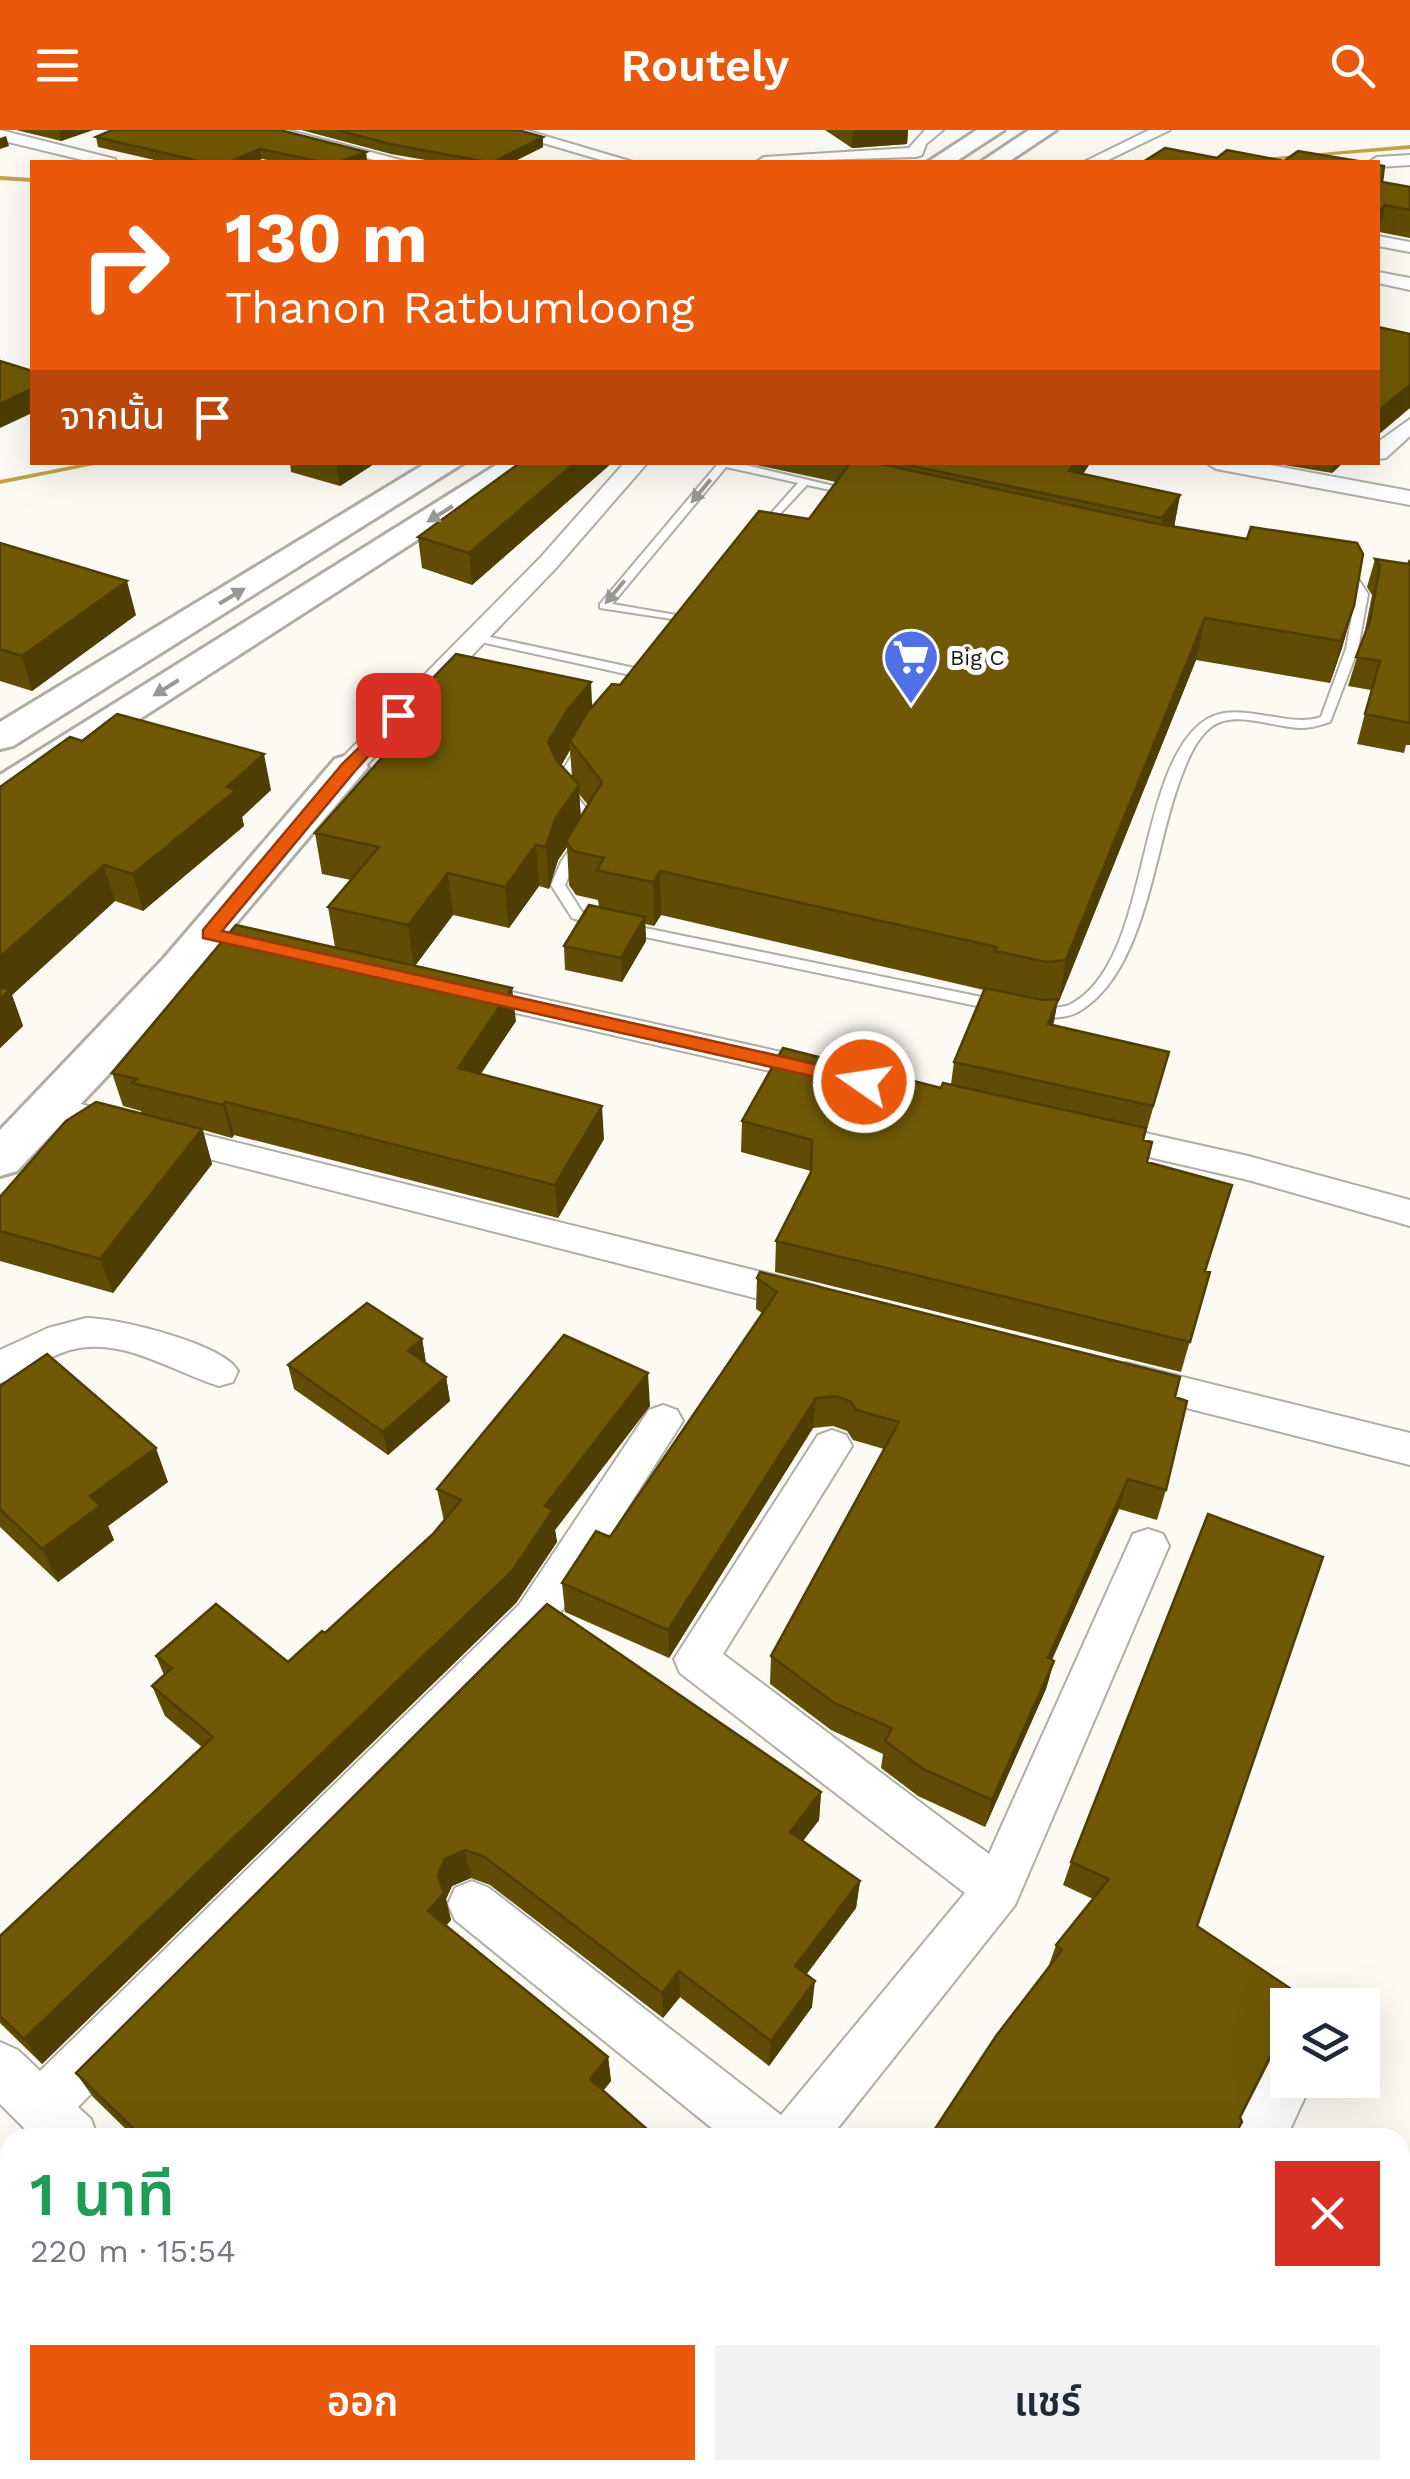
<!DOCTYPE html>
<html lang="th">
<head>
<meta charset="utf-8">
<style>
	:root { --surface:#fff; --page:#f2f2f3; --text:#1f2937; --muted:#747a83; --accent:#ea580c }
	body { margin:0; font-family:"Work Sans","Noto Sans Thai",sans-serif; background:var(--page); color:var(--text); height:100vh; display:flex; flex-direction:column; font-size:38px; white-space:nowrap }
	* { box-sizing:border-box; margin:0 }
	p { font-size:32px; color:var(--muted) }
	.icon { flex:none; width:55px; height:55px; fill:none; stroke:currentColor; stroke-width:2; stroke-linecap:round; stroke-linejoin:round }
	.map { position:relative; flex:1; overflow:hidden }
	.sheet { position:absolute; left:0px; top:1998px; width:1410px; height:352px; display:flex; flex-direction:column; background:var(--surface); border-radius:30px 30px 0 0; box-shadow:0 10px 40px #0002 }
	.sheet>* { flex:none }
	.top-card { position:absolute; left:30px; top:30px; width:1350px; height:305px; border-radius:0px; box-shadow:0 10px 40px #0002; background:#ea580c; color:#fff; overflow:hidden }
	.tools { position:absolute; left:1270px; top:1858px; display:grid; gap:20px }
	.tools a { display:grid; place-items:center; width:110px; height:110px; border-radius:0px; background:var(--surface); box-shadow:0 10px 40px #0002; font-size:50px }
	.pin { position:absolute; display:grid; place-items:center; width:85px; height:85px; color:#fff; margin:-42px; border-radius:20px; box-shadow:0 5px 15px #0006 }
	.me { position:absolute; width:110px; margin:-55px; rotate:283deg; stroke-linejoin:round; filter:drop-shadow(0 0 8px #0008) }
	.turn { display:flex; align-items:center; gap:35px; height:210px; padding:0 30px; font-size:45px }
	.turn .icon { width:130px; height:130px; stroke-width:2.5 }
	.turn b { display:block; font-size:70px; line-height:85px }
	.then { display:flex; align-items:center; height:95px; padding:0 30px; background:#0003; gap:20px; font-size:38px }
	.round { display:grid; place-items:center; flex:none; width:105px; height:105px; border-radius:0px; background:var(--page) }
	.overview { display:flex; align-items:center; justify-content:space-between; height:170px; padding:0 30px }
	h1 { font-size:60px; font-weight:600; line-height:75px; color:#1e9e55 }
	.primary-button { display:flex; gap:20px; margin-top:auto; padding:20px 30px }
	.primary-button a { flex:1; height:115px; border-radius:0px; background:var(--accent); color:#fff; font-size:40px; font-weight:600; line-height:115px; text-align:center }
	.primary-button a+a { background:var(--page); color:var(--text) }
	header { display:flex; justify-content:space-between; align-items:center; height:130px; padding:0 30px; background:var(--accent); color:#fff; font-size:45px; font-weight:600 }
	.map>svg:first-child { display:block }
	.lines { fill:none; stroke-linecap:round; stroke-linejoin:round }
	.stream { fill:#c5a347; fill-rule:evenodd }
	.lane-casing { stroke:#afada6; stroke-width:4 }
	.street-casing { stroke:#afada6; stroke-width:4 }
	.secondary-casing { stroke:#afada6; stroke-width:6 }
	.lane { fill:#fff; fill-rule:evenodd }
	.street { fill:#fff; fill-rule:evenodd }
	.secondary { fill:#fff; fill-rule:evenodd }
	.wall { fill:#604c05; fill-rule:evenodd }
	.shaded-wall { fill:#4e3e04 }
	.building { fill:#705806; stroke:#4e3e04; stroke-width:2.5 }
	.oneway { fill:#989796 }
	.route { fill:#ea580c; stroke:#983908; stroke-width:2.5 }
	.labels { text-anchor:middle; stroke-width:10; stroke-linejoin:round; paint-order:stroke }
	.far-poi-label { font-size:22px; fill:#191815; stroke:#fff; text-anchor:start }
</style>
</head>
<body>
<header><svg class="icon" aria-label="menu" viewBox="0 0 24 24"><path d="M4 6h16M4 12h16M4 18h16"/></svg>Routely<svg class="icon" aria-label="search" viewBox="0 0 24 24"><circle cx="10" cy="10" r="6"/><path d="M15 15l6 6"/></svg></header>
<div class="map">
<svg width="1410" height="2349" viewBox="0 0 1410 2349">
	<rect width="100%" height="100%" fill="#fcfaf2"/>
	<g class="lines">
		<!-- stream -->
		<path class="stream" d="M1410 15V19L1255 31 1252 29Z
			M0 46 32 48V52L0 50Z
			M92 332H109L0 354V350Z"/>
		<!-- lane casing -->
		<g class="lane-casing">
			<path id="lane" d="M712 332H733L859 362 854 365 807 355 763 402 759 401V397L798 353 726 337 612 474 688 487 694 490 692 492 600 478V474L717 335Z
				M1339 439 1357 447 1368 464 1358 519 1330 592C1320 595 1312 598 1301 598 1274 598 1235 579 1211 597 1195 610 1187 631 1180 650 1154 717 1146 844 1078 882 1066 889 1039 889 1026 886L1024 883 1026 880 1031 878C1042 877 1059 879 1069 875 1150 836 1134 650 1200 594 1234 565 1284 600 1321 587L1346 519 1356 464 1349 451 1333 442Z
				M471 503 644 540 650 544 644 548 467 509 465 507Z
				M582 616 588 620 568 655 600 696 575 732 565 755 582 782 606 790 1001 871 1008 876 1001 881 602 798 572 788 551 755 561 732 586 696 563 670 554 655 577 617Z"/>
		</g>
		<!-- street casing -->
		<g class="street-casing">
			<path id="street" d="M0 0 115 29 117 32H91L0 10Z
				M259 0H287L408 32H382Z
				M499 0H525L633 32H608Z
				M925 0H943L926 14 922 25 916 27 756 32 764 27 909 18Z
				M1149 0H1170L1104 32H1084Z
				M1410 25V35L1378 37V32H1369L1377 27Z
				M1378 106 1410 112V122L1378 116Z
				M1378 142 1410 148V160L1378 153Z
				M1410 289V306L1386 328 1378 329V312Z
				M625 332H648L556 438 359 643H339L335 637 339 631 540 428Z
				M1205 332H1254L1410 361V375L1216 339Z
				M466 852 822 931 834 934 839 942 834 950 822 953 455 869 450 862 455 855Z
				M52 967 806 1153 819 1157 825 1167 819 1177 806 1181 40 986 35 978 40 970Z
				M1105 994 1248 1026 1410 1070V1096L1248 1050 1093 1014 1088 1006 1093 998Z
				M86 1188C118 1188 224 1214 238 1241L233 1252 219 1256C171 1241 122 1206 70 1220 45 1227 25 1245 0 1253V1220L48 1198Z
				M1126 1233 1410 1303V1335L1112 1259 1107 1248 1112 1237Z
				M663 1275 677 1280 683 1291 549 1501 78 1977 91 1989 98 2008H34L0 1974V1912L18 1920 40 1941 519 1475 649 1280Z
				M832 1300 846 1305 852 1316 723 1524 989 1724 1133 1404 1148 1399 1163 1404 1169 1416 1015 1775 830 2008H724L455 1790 448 1774 455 1758 472 1751 489 1758 781 1985 965 1763 680 1543 674 1529 818 1305Z
				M1288 1923V1950H1313L1286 2008H1231L1270 1931Z
				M10 2157V2220L0 2224V2161Z
				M1400 2260 1410 2264V2326L1400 2322Z
				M367 2340H431L435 2349H370Z
				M504 2340H566L563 2349H500Z
				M1065 2340H1123V2349H1063Z"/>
		</g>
		<!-- secondary casing -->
		<g class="secondary-casing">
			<path id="secondary" d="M977 0H1004L955 32H928Z
				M1029 0H1056L1008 32H981Z
				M428 332H465L13 616 0 619V592Z
				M501 332H538L14 670 0 674V645Z
				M349 625 363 629 368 637 108 945 17 1041 0 1046V1000L164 828 335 629Z"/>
		</g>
		<!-- lane -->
		<use href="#lane" class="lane"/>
		<!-- street -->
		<use href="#street" class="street"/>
		<!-- secondary -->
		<use href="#secondary" class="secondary"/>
	</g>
	<!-- wall -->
	<path class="wall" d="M16 0H93L61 11Z
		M301 0H518L543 17 513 32H437L391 24Z
		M825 0H908L907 14 852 18Z
		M96 7 366 22 367 32H279L262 29 253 32H163L98 17Z
		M1378 35 1382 52 1410 57V108L1379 102 1378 104Z
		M290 332H377L340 356 291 342Z
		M521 332H613L472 455 422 438 418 407Z
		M742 332H1091L1083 344 1180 365 1174 397 1354 476 1342 518 1330 553 1196 530 1057 875 1053 895 1169 922 1144 1010 1147 1033 1205 1141 1210 1142 1181 1242 775 1142 776 1111 811 1041 741 1022 742 991 941 958 951 954 954 932 984 860 661 785 654 796 645 794 646 811 622 852 565 840 564 816 599 777 598 770 576 765 569 755 567 717 558 730 549 759 539 756 509 798 453 785 415 836 516 891 480 944 604 1009 558 1088 234 1005 232 1008 203 1000 212 1034 113 1163 0 1131V1067L142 984 141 981 123 976 112 943 335 817 328 777 351 750 322 744 315 703 401 605 398 584 593 576 620 555 809 389 836 352ZM570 620 572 648 561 636ZM579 664 588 675 581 687Z
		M1266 332H1344L1332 343Z
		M0 413 136 485 32 561 0 551Z
		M1375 429 1408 434 1410 430V615H1406L1404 623 1357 614 1371 560 1348 556 1364 505 1372 465 1367 457Z
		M0 657 271 660 242 687 244 696 143 781 115 771 12 865 23 896 0 918Z
		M757 1148 1175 1267 1166 1360 1157 1390 1119 1379 1052 1530 1054 1531 1046 1559 985 1697 918 1666 881 1638 883 1624 831 1600 770 1554 771 1526 884 1319 853 1310 847 1301 833 1296 813 1298 669 1528 565 1482 562 1453 610 1407 762 1183 756 1179Z
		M422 1209 426 1233 446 1247 450 1271 388 1325 294 1259 288 1235Z
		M0 1256 168 1352 108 1396 114 1410 58 1452 0 1397Z
		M650 1276 555 1400 557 1412 516 1473 42 1934 0 1893V1806L203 1618 165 1586 152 1556 164 1545 156 1526 288 1532 325 1503 433 1404 444 1391 437 1359Z
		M1208 1384 1197 1796 1278 1923 1270 1928 1048 1838 1056 1815 1093 1769 1063 1755 1071 1732Z
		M547 1474 821 1662 819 1690 803 1711 860 1751 856 1778 806 1845 812 1877 769 1936 680 1867 663 1888 490 1755 471 1748 452 1756 446 1769 451 1790 446 1796 608 1927 611 1951 603 1961 657 2008H135L93 1967 76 1943Z"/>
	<!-- shaded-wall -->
	<path class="shaded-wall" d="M63 0H93L61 11 59 1Z
		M853 0H908L907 14 852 18Z
		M6 6 9 16 0 19V8Z
		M543 7V17L513 32H493Z
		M260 19 262 29 253 32H229Z
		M366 22 367 32H339Z
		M1385 75 1379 102 1378 104V94L1381 80Z
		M1410 255V278L1378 305V281Z
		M32 259V283L0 298V274Z
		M336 332H377L340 356Z
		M576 332H613L472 455 469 423Z
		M1075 332H1091L1067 368 1069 341Z
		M1334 332H1344L1332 343Z
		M1180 365 1174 397 1156 420 1162 388Z
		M127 451 136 485 32 561 22 526Z
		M1354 476 1342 518 1330 553 1341 511Z
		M1205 488 1196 530 1058 874 1066 830Z
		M591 552 593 592 570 611V620L551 653 548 612 568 579Z
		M264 624 271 660 242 687 244 696 143 781 133 744Z
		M579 655 581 696 566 711 567 717 558 730 549 759 546 717 555 689Z
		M536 715 539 756 509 798 505 757Z
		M104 735 115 771 12 865 23 896 0 918V827Z
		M660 741 661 785 654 796 653 752Z
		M448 743 453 785 414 837 408 795Z
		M645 787 646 811 622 852 621 828Z
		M512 858 516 891 463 971 458 938Z
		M1058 869 1054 892 1044 918 1048 894Z
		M225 972 234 1005 232 1008 223 975Z
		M602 976 604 1009 558 1088 555 1055Z
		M202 999 212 1034 113 1163 100 1129Z
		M422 1209 426 1233 408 1221Z
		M648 1243 650 1276 555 1400 557 1412 516 1473 42 1934 24 1909 545 1376Z
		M446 1247 450 1271 388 1325 383 1302Z
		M816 1268 813 1298 669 1528 668 1500Z
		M156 1318 168 1352 108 1396 114 1410 58 1452 42 1419 90 1366Z
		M1128 1349 1119 1379 1040 1556 1048 1528Z
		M1054 1531 1046 1559 985 1697 992 1670Z
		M821 1662 819 1690 788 1730 790 1702Z
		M465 1720 471 1748 452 1756 446 1769 451 1790 435 1808 428 1781 438 1745 445 1729Z
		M860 1751 856 1778 793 1862 795 1836Z
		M679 1841 680 1867 663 1888 662 1863Z
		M815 1851 812 1877 769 1936 771 1911Z
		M1288 1904V1908L1278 1923 1267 1929 1280 1908Z
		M608 1927 611 1951 593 1973 590 1949Z"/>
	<!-- building -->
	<path class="building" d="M112 0H280L366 22 339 32H322L260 19 229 32H203L96 7Z
		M337 0H518L543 7 493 32H487L390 14Z
		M1165 18 1217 28 1227 20 1284 31 1298 21 1364 32H1143Z
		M1378 35 1384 36 1382 52 1410 57V80L1385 75 1381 80 1378 79Z
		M1378 197 1410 204V255L1378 281Z
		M0 231 32 241V259L0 274Z
		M521 332H576L469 423 418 407Z
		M851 332H872L1153 393 1247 409 1251 397 1357 413 1363 424 1354 476 1341 511 1205 488 1066 830 1047 832 995 821 997 817 660 741 653 752 605 742 597 740 604 728 573 721 566 711 602 652 570 611 586 584 612 554 620 555 759 381 809 389Z
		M893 332H1075L1069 341 1180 365 1162 388Z
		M0 413 127 451 22 526 0 519Z
		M1375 429 1408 434 1410 430V593L1365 584 1380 531 1356 527 1370 491 1380 436Z
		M456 524 591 552 568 579 548 612 557 631 579 655 555 689 546 717 536 715 505 757 448 743 408 795 328 777 379 717 315 703 417 588 398 584Z
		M117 584 264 624 227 657 236 660 133 744 104 735 0 827V657L70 607 82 611Z
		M589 775 645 787 621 828 564 816Z
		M236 795 512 858 458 938 602 976 555 1055 225 972 223 975 132 953 137 949 112 943Z
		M0 857 10 860 0 869Z
		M985 858 1042 870 1058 869 1048 894 1169 922 1153 976 954 932Z
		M783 918 941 958 943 953 1146 998 1143 1010 1152 1012 1147 1032 1232 1055 1205 1141 1210 1142 1190 1212 776 1111 811 1042 812 1010 742 991Z
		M96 972 202 999 100 1129 0 1101V1067L66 991Z
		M760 1142 1180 1247 1175 1267 1187 1271 1166 1360 1128 1349 1048 1528 1054 1531 992 1670 923 1639 885 1611 892 1598 834 1573 771 1526 899 1292 856 1280 850 1271 836 1266 816 1268 668 1500 562 1453 596 1401 610 1407 777 1162 757 1148Z
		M367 1173 422 1209 408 1221 446 1247 383 1302 288 1235Z
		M564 1205 648 1243 545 1376 553 1380 512 1441 24 1909 0 1886V1806L213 1607 152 1556 172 1538 156 1526 216 1474 288 1532 322 1501 325 1503 433 1404 461 1370 437 1359Z
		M47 1224 156 1318 90 1366 100 1376 42 1419 0 1379V1256Z
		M1208 1384 1323 1427 1197 1796 1309 1871 1307 1875H1288V1904L1280 1908 1240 1987 1242 1992 1233 2008H929L996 1906 1062 1820 1056 1815 1109 1749 1071 1732Z
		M547 1474 821 1662 790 1702 860 1751 795 1836 815 1851 771 1911 679 1841 662 1863 485 1727 465 1720 445 1729 438 1745 444 1763 428 1781 608 1927 590 1949 657 2008H143L76 1943Z
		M906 2001 915 2008H902Z
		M10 2259V2286L0 2272V2268Z
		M49 2340H252L258 2349H55Z
		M684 2340H1048L1043 2349H678Z"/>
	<!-- one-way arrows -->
	<defs><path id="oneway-solid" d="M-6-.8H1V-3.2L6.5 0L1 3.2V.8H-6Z" transform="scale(2.5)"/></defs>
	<g class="oneway">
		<use href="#oneway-solid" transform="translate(701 361) rotate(130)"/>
		<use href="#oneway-solid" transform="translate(440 384) rotate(148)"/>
		<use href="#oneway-solid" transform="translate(615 462) rotate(130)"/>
		<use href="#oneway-solid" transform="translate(232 466) rotate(-31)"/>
		<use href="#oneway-solid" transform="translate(166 558) rotate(148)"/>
	</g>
	<!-- route -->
	<path class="route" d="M398 580 406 585 403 588 355 641 222 801 864 945 871 947V956L864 958 203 808V800L343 633Z"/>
	<!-- icons -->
	<defs>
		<g id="supermarket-pin" transform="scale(2.875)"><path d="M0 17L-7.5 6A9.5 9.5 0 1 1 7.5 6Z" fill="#5270e5" stroke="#fff"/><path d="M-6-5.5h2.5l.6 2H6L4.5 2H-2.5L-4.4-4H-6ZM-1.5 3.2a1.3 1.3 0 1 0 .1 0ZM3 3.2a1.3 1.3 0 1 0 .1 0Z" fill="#fff"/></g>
	</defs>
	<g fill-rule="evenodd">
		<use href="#supermarket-pin" x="911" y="527"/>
	</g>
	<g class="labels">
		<!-- far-poi labels -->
		<g class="far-poi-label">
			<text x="950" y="535">Big C</text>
		</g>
	</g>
</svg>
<div class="tools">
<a><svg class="icon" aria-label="layers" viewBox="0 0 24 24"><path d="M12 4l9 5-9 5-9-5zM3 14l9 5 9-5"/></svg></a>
</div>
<div class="pin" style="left:398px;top:585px;background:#d93025"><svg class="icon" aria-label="arrive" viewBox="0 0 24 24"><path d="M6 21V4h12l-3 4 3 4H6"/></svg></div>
<svg class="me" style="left:864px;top:952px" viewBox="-20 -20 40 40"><circle r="17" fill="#ea580c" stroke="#fff" stroke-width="3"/><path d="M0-11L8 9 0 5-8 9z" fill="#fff"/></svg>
<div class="top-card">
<div class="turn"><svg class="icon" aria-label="right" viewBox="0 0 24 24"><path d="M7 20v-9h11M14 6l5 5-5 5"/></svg><div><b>130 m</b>Thanon Ratbumloong</div></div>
<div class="then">จากนั้น<svg class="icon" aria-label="arrive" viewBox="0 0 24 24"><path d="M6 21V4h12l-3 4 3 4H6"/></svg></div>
</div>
<section class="sheet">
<div class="overview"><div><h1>1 นาที</h1><p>220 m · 15:54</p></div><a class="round" style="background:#d93025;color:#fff"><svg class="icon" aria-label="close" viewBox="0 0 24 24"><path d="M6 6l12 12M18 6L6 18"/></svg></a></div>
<div class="primary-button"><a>ออก</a><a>แชร์</a></div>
</section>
</div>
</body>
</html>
